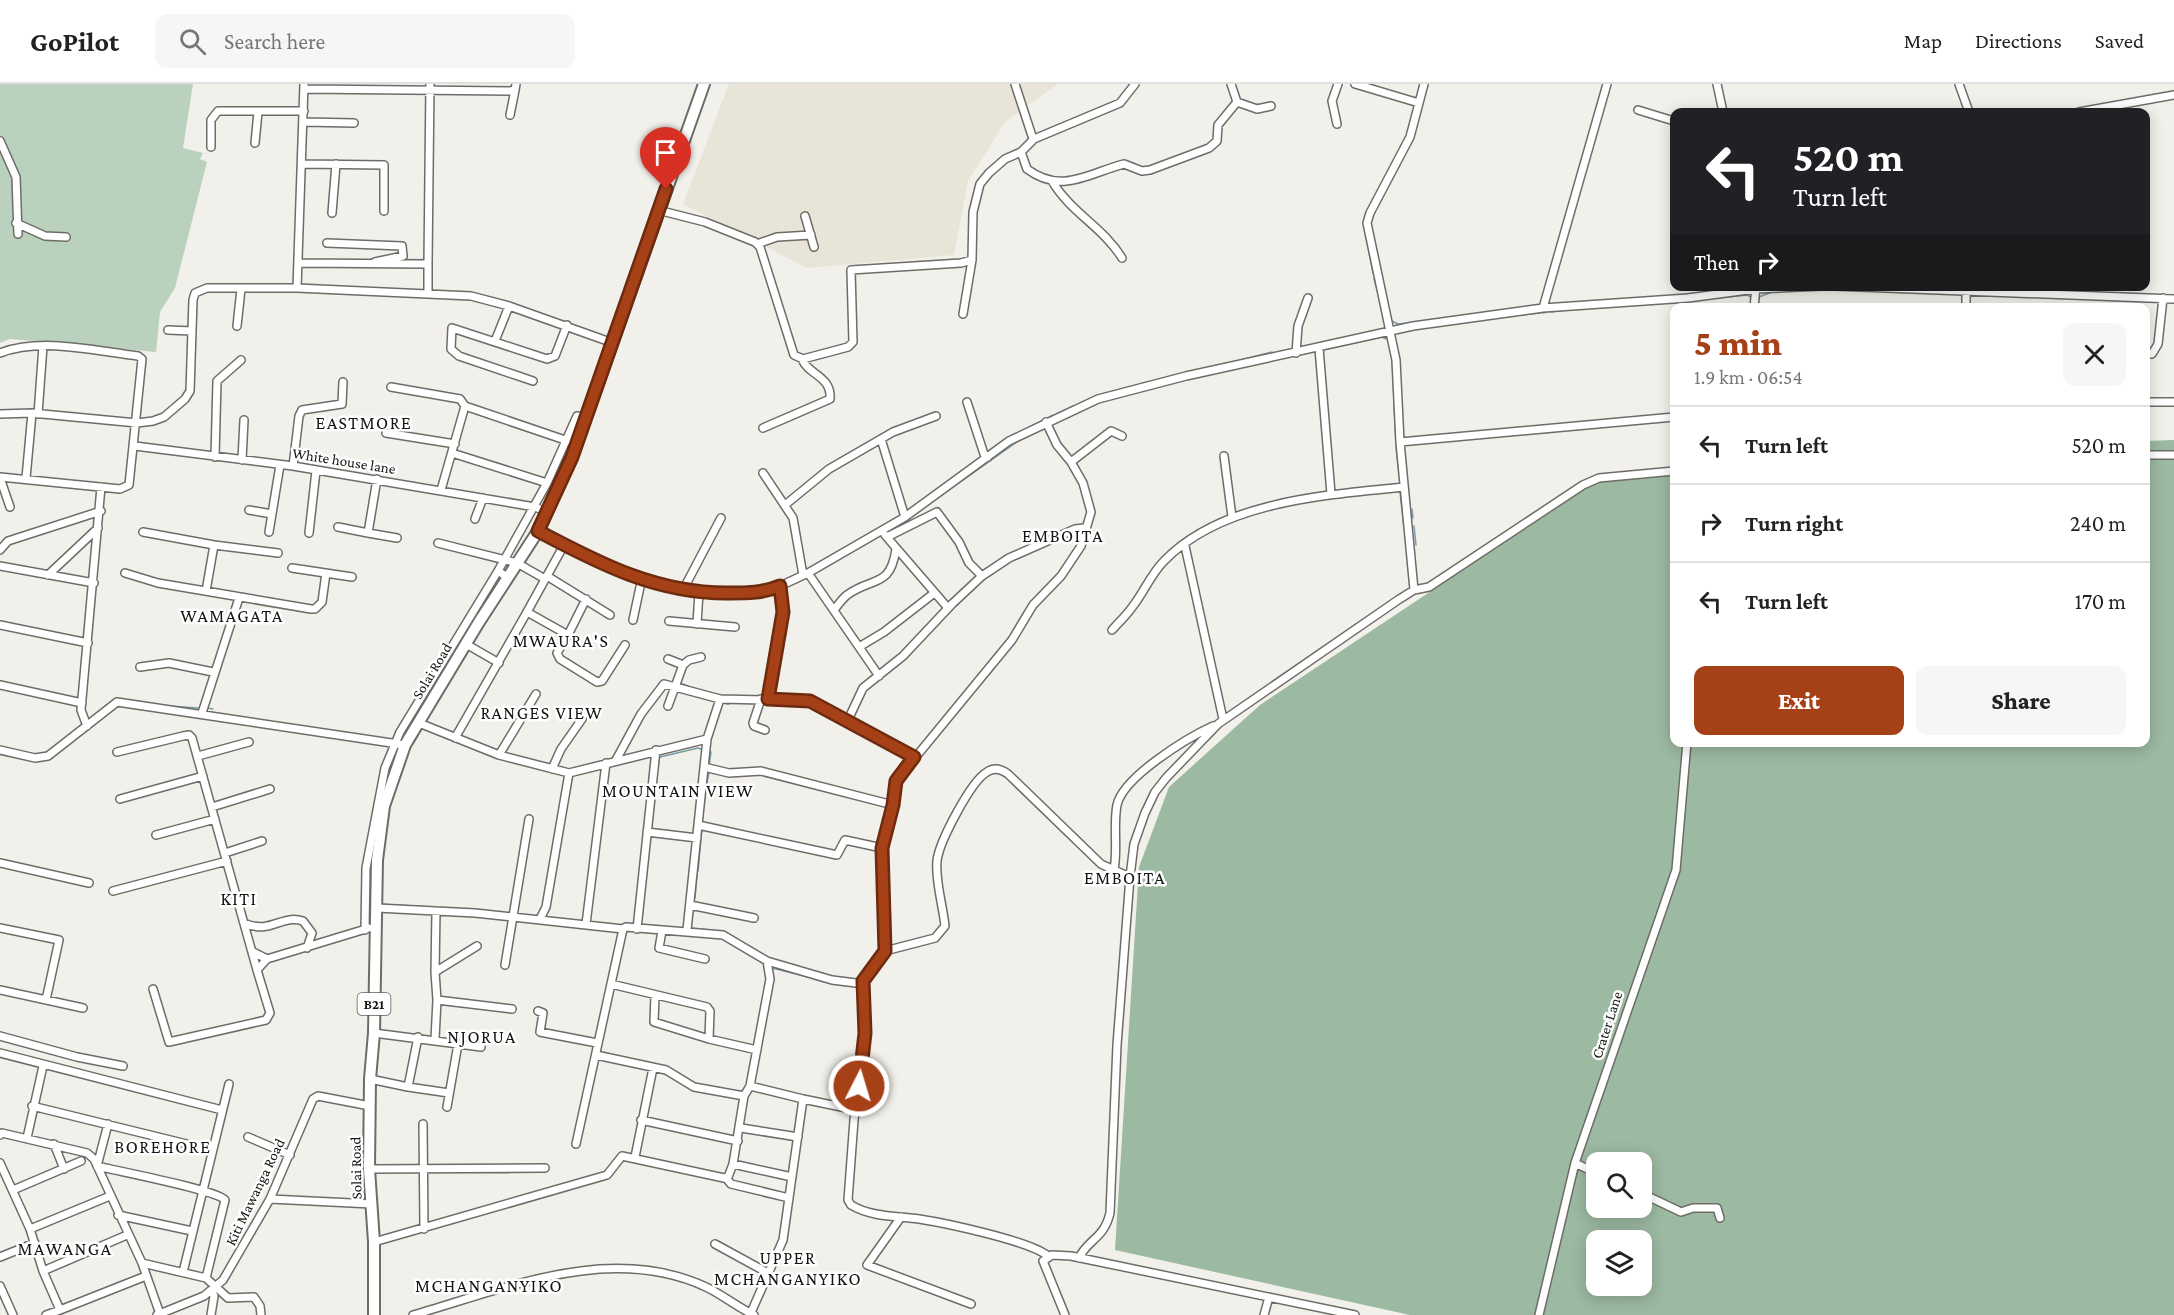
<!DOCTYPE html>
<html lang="en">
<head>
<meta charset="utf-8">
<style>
	:root { --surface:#fff; --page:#f6f6f6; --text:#222; --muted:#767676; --line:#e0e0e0; --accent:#a64016 }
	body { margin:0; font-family:"Crimson Pro",serif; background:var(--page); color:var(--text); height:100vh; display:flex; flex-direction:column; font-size:22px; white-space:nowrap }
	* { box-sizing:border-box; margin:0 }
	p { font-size:20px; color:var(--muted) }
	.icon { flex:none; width:33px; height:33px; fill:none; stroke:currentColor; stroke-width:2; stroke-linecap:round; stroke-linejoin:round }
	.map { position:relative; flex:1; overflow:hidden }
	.side { position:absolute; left:1670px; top:219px; width:480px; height:444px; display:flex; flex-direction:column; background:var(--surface); border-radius:12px; box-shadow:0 3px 15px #0003 }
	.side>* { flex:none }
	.banner { position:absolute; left:1670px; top:24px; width:480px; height:183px; border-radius:12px; box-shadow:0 3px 15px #0003; background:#202124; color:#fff; overflow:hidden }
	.tools { position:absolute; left:1586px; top:1068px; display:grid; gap:12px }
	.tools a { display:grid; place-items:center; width:66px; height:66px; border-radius:12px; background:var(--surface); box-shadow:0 3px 15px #0003; font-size:30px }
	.pin { position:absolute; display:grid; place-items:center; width:51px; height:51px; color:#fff; margin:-62px -26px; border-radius:50% 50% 50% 0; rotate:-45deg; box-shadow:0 0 6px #0007 }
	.pin .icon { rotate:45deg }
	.me { position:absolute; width:66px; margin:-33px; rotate:5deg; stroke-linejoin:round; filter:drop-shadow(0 0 4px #0008) }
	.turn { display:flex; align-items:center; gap:21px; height:126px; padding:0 24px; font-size:27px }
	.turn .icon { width:78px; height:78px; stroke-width:2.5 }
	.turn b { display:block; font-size:42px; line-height:51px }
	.then { display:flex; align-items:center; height:57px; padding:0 24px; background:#0003; gap:12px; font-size:22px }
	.round { display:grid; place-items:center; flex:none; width:63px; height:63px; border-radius:12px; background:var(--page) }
	.head { display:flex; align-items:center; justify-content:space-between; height:102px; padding:0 24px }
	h1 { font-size:36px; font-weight:800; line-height:45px; color:var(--accent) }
	.primary-button { display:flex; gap:12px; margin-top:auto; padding:12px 24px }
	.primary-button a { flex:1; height:69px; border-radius:12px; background:var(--accent); color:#fff; font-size:24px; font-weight:800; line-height:69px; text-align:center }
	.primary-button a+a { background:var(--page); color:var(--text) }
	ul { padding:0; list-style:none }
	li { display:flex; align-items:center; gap:18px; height:78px; padding:0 24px; border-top:2px solid var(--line) }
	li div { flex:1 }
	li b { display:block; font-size:22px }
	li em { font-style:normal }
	header { display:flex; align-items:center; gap:36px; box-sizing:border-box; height:84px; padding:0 30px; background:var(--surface); border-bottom:2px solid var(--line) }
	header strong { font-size:28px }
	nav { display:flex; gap:33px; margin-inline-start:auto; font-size:21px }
	.search { width:420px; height:54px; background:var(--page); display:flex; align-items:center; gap:15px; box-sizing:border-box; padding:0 21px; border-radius:12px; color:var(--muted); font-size:22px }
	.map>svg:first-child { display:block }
	.built { fill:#e8e5d8 }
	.green { fill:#bad2bd }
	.forest { fill:#9cb9a1; fill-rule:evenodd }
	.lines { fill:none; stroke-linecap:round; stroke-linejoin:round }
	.stream { stroke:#769ca9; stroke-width:1.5 }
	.minor-casing { stroke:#6e6c67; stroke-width:10 }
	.highway-casing { stroke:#6e6c67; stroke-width:14 }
	.minor { stroke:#fff; stroke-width:7 }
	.highway { stroke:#fff; stroke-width:10 }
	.route-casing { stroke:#6c2a0e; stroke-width:15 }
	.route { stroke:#a64016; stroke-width:10 }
	.labels { text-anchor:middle; stroke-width:5; stroke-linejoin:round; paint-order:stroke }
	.shield { fill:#fff; stroke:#5b5b5a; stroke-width:1.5 }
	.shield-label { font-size:14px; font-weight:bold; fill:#151513 }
	.street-label { font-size:15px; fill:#151513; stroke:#fff }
	.quarter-label { font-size:18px; letter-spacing:1.5px; fill:#151513; stroke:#fff }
</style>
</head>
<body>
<header>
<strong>GoPilot</strong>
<div class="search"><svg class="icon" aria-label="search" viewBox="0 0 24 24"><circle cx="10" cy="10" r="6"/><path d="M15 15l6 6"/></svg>Search here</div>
<nav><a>Map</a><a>Directions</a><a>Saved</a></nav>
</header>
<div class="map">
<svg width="2174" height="1231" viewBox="0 0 2174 1231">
	<rect width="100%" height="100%" fill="#f2f0ea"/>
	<!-- built -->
	<path class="built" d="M729 0H1058L1006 37 968 97 954 171 807 184 683 120Z"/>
	<!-- green -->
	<path class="green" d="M0 0H193L183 64 203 69 200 75 207 78 175 204 160 228 156 268 10 255 0 259Z"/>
	<!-- forest -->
	<path class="forest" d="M2174 356V1231H1410L1115 1166 1139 783 1169 703 1260 621 1598 396 1674 388V658H2145V357ZM1596 1078H1641V1124H1596ZM1596 1156H1641V1202H1596Z"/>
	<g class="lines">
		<!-- stream -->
		<path class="stream" d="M1597 23 1599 15
			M1594 33 1596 27
			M1589 50 1593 36
			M1574 104 1579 85
			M1365 148 1373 189
			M294 178V185
			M1374 195 1381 220
			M1698 209 1718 206
			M1671 212 1693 210
			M1706 215 1747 211 1753 214
			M1690 217 1695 216
			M1676 218H1687
			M1758 220 1759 213 1772 208
			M1643 221 1652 220
			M1624 222 1640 221
			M1381 223 1384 238
			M1597 224 1620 222
			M1570 226 1592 224
			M1551 228 1566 226
			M1543 229 1547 228
			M1522 231 1540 229
			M1502 233 1516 232
			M1390 236 1398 240 1411 239
			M1448 241 1464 238
			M1323 266 1382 253 1386 255
			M1392 272 1394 313
			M1268 277 1316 267
			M1249 281 1263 279
			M1209 284 1272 268
			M1110 308 1175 291
			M1394 320 1396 360
			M1056 330 1073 322
			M1012 352 1053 331
			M1396 363 1400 398
			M1400 408 1404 444
			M1412 425 1413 434
			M915 430 1021 355
			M1414 442 1416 461
			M1405 450 1408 480
			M567 465 609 488 636 498
			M819 487 838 476
			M637 491 664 498
			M652 502 697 511
			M752 504 783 497
			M735 505H746
			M702 512H730
			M680 599 701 607
			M727 620H729
			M169 622 198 624
			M207 624 213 625
			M413 660 421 646
			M660 673 698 664 703 666
			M709 682 711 668
			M707 699 709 688
			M705 709 706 702
			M703 724 705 714
			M702 738 703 728
			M698 787 702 744
			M695 814 697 791
			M381 820 392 821
			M398 821 441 824
			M691 837V844L710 846
			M625 848 634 847
			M639 848 658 849
			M746 868 764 880
			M772 884 808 893
			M814 895 829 899
			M836 900 857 903"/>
		<!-- minor casing -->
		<g class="minor-casing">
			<path id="minor" d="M1015 0 1033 55
				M1355 0 1419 19
				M1717 0 1723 28
				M1959 0 1969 28
				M304 5 510 7 515 6 516 0
				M1237 18 1257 25 1271 22
				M1638 26 1674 37
				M2079 28 2174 11
				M510 31 515 6
				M304 38 354 39
				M1337 40 1332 17 1338 0
				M0 57 16 93 18 150
				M255 59 258 28
				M211 63V36L218 27H304
				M1021 68 1027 85C1062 111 1089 89 1124 80L1142 87 1150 86 1209 64 1217 57 1218 41 1237 18 1231 0
				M303 80 384 81V127
				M1052 97C1071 129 1103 143 1122 174
				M658 126 705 138 755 158 760 163 794 271 803 275 848 263 853 258 851 186 961 179 972 176 973 128 980 100 989 89 1005 75 1021 68 1034 55 1120 19 1135 0
				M332 129 336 80
				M805 132 814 163
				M16 139 45 152 66 153
				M327 159 402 162 403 172 375 178
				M757 160 777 153 811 151
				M298 179 428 180 430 0
				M428 180V208
				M1834 202 2174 215
				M297 204 304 0
				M1543 224 1607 0
				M1754 224 1756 202
				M1966 224V202
				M963 230 972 176
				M237 242 241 205
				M168 246 192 247
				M495 257 509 222
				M1319 264 1331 410
				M0 269C42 253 95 267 138 272L142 275 129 401 120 405 0 393
				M1296 269 1298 242 1308 214
				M2145 270H2152L2158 260 2163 214
				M533 297 459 272 451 265 452 244 547 275 555 272 567 241
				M391 303 460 315 465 322 441 406
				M967 318 984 370 988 373
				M2145 318H2174
				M465 322 568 357
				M0 330 32 329 137 339 153 337 164 333 185 315 190 307 193 216 195 209 207 204H297L471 212 509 222 613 259
				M38 330 43 262
				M763 344 830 315C832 292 808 291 802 275
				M386 349 455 360
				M881 355 905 433
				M1400 358 1674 333
				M135 362 293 382 535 423 547 428
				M452 369 547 399
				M2145 371H2174
				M1224 372 1232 433
				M215 373 217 297 241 276
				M242 376 244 336
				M1071 378 1111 347 1122 352
				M293 382 299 332 302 326 342 320 343 298
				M763 389 793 434 803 491
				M0 394 10 423
				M26 394 32 329
				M377 395 368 449 397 454
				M785 421 829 385 893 348 936 332
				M249 426 272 430
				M475 435 483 414
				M338 443 368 449
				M538 447 642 497 699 508 758 509 778 503 808 489 905 433 1009 357 1098 315 1186 292 1413 242 1543 224 1688 214 1756 205 1822 202
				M143 448 214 461 206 507
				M269 448 280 381
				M309 449 316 387
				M885 451 948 524
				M887 453 937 428 959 458 969 479 982 492
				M438 459 517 479 545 495
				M214 461 278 469
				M564 461 527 528 568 551 557 569 560 575 597 598 602 597 625 561
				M1185 462 1223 635
				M0 466 8 457 101 427
				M0 482 94 499
				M292 484 352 493
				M125 489 158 499 311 525H315L322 518 326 489
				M808 489 879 592
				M48 491 98 444
				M547 492 610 531
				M507 493 498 487 547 399 577 332 587 333
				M683 506 721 434
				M1414 506 1400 358 1396 276 1367 139 1370 129 1410 53 1424 0
				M834 526C838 521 842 515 847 511 873 492 890 505 896 465
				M633 536 640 503
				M669 537 735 543
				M697 540 699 508
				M0 541 88 559
				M1112 546C1119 538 1127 531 1133 522 1144 508 1151 490 1164 477 1222 417 1326 411 1404 403
				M568 551 586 515
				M466 560 499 579
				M859 563 884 548 933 510
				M668 575 683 581 668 622
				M683 581 689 576 701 573
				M140 583 169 579 213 588
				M0 601 82 619
				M761 615 753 639 754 642 765 646
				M768 615 783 528 780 503
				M202 629 239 514
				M847 638 913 673
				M419 639 499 671 569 689 707 655
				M87 642 81 626 101 403
				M455 654 527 528
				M0 666 35 674 48 672 117 618 405 661
				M117 668 183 652 189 651 192 654 257 886
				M499 671 536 610
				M198 672 249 658
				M616 676 641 630 664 600 720 615
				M704 683 729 689 761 687 893 721
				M552 685 561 665 582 635
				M120 715 203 692
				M212 723 270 705
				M698 741 837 771 845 756 882 764
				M647 748 697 754
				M156 751 215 735
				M225 769 262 757
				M0 779 89 799
				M1130 793 1114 786C1118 764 1113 742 1117 721 1123 693 1187 654 1213 642
				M113 807 227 777
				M690 821 754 834
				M377 824 475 829 623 845 626 843 723 851 767 877 832 896 856 899 863 897 885 867 935 854 945 842C943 822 935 797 937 777 939 758 971 697 987 688 994 683 1001 685 1008 690L1101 780 1114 786
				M540 835 546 823 569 689
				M244 839C271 851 281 830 303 837L312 849 307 864
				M586 840 606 679
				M0 844 59 856 46 916
				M637 845 656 666
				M365 846 366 784 385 684 400 648 498 487
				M687 846 707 655 720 615 810 617 847 638 863 604 903 572 952 520 982 492 1009 474 1075 445 1084 444
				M662 847 659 864 705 875
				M885 867 882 764 893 721 896 697 1012 556 1033 521 1061 492 1081 462 1091 428 1083 399 1071 378 1057 361 1046 338
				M253 868 267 875 369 844
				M505 881 529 735
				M435 888 436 827
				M863 897 865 949 854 1036 848 1116 851 1121C871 1133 896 1132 919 1135 945 1139 1030 1157 1048 1172
				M611 900 707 923 710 927 709 955 757 966
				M153 905 169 958 266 936 270 929 257 886 267 875
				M0 906 83 924
				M655 912 654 938 709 955
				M437 916 435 888 477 862
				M538 927 543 929 540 948 597 959
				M374 949 481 963
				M0 952 77 973 123 982
				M435 955 437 916 512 925
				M0 969 222 1026
				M596 971 666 986 694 1003 744 1012 750 1002 770 895 767 877
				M370 995 408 1003 418 953
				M408 1003 449 1009
				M803 1015 856 1026
				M32 1022 211 1066
				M447 1023 458 960
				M641 1036 738 1057
				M108 1040 97 1082C117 1087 217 1106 225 1116L206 1194 142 1179
				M423 1040 424 1145
				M741 1044 798 1053
				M0 1051 2 1049 87 1069 94 1075 142 1179 160 1230
				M248 1053 290 1071
				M27 1054 43 982
				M54 1060 64 1085
				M576 1060 623 845
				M635 1073 653 984
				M0 1079 30 1145 43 1187 60 1226 146 1192
				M1575 1079 1596 1089
				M733 1080 744 1012
				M369 1085 545 1084
				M726 1094 731 1100 789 1114
				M13 1106 81 1077
				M1641 1109 1681 1128 1693 1124H1717L1720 1134
				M270 1115 372 1120
				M118 1131 192 1147
				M901 1133 867 1181 971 1220
				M30 1145 110 1112
				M374 1158 607 1091 622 1072 724 1094 728 1093 733 1080 792 1093
				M715 1160 768 1189
				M0 1173 35 1159
				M1079 1174C1088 1155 1104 1155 1110 1129L1117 961 1130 793 1134 760 1145 729 1155 708 1166 694 1218 640 1398 516 1414 506 1429 503 1583 401 1599 394 1674 387
				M43 1187 127 1151
				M183 1188 229 1000
				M206 1194 228 1214 254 1213 260 1222 261 1231
				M0 1202 13 1231
				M46 1231 60 1226
				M157 1231 204 1212 223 1196 270 1115 313 1015 318 1012 370 1022
				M211 1231 214 1212 212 1207
				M413 1231C507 1204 611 1159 706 1203 723 1211 737 1223 754 1231
				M750 1231 783 1156 803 1015 750 1002
				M1065 1231 1043 1177 1052 1171 1071 1172 1355 1231
				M1264 1231 1269 1213
				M1539 1231 1575 1079 1676 786 1687 658"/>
		</g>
		<!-- highway casing -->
		<g class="highway-casing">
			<path id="highway" d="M374 1231V1158L369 1085 370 995 374 949 377 776 384 722 405 661 479 538 538 447 572 373 704 0"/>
		</g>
		<!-- minor -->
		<use href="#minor" class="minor"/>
		<!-- highway -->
		<use href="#highway" class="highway"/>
	</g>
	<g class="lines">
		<!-- route casing -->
		<g class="route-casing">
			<path id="route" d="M666 105 572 373 538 447C600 480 658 510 730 509 747 509 763 509 780 502L783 528 768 615 810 617 914 673 896 697 893 721 882 764 885 867 863 897 865 949 859 1002"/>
		</g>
		<!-- route -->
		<use href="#route" class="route"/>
	</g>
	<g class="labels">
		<!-- shield labels -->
		<rect class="shield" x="357.5" y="909" width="33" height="22" rx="4.5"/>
		<g class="shield-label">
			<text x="374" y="925">B21</text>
		</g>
		<!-- street labels -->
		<g class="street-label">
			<text transform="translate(344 377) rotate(9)" y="5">White house lane</text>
			<text transform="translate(432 587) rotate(-59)" y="5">Solai Road</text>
			<text transform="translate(1607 941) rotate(-72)" y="5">Crater Lane</text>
			<text transform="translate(356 1084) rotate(-91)" y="5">Solai Road</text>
			<text transform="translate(255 1108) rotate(-64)" y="5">Kiti Mawanga Road</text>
		</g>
		<!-- quarter labels -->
		<g class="quarter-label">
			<text x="364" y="345">EASTMORE</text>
			<text x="1063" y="458">EMBOITA</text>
			<text x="232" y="538">WAMAGATA</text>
			<text x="561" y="563">MWAURA'S</text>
			<text x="542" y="635">RANGES VIEW</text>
			<text x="678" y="713">MOUNTAIN VIEW</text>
			<text x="1125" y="800">EMBOITA</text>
			<text x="239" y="821">KITI</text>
			<text x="482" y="959">NJORUA</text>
			<text x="163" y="1069">BOREHORE</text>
			<text x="65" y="1171">MAWANGA</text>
			<text x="788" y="1180">UPPER<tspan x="788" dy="21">MCHANGANYIKO</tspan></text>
			<text x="489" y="1208">MCHANGANYIKO</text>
		</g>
	</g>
</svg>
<div class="tools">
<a><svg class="icon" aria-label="search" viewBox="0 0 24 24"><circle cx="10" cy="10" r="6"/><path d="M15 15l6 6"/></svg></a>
<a><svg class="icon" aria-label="layers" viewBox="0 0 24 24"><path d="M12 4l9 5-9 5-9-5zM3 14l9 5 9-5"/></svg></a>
</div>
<div class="pin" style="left:666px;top:105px;background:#d93025"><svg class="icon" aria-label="arrive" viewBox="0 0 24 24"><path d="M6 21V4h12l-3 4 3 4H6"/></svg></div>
<svg class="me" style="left:859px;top:1002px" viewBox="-20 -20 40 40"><circle r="17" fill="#a64016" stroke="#fff" stroke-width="3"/><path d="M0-11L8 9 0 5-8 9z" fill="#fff"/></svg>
<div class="banner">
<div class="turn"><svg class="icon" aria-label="left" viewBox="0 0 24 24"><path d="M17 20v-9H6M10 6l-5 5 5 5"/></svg><div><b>520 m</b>Turn left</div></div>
<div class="then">Then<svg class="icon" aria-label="right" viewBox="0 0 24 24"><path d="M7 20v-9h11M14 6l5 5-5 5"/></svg></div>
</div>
<section class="side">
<div class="head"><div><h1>5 min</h1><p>1.9 km · 06:54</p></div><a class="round"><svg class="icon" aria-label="close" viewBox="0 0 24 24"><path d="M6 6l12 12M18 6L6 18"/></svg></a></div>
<ul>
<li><svg class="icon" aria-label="left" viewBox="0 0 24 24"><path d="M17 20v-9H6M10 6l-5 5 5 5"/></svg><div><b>Turn left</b></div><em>520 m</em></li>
<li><svg class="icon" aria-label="right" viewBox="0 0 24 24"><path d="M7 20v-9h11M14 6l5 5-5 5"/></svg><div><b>Turn right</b></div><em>240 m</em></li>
<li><svg class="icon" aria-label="left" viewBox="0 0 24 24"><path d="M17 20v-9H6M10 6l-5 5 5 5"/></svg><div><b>Turn left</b></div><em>170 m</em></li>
</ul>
<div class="primary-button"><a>Exit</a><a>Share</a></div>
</section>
</div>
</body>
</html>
